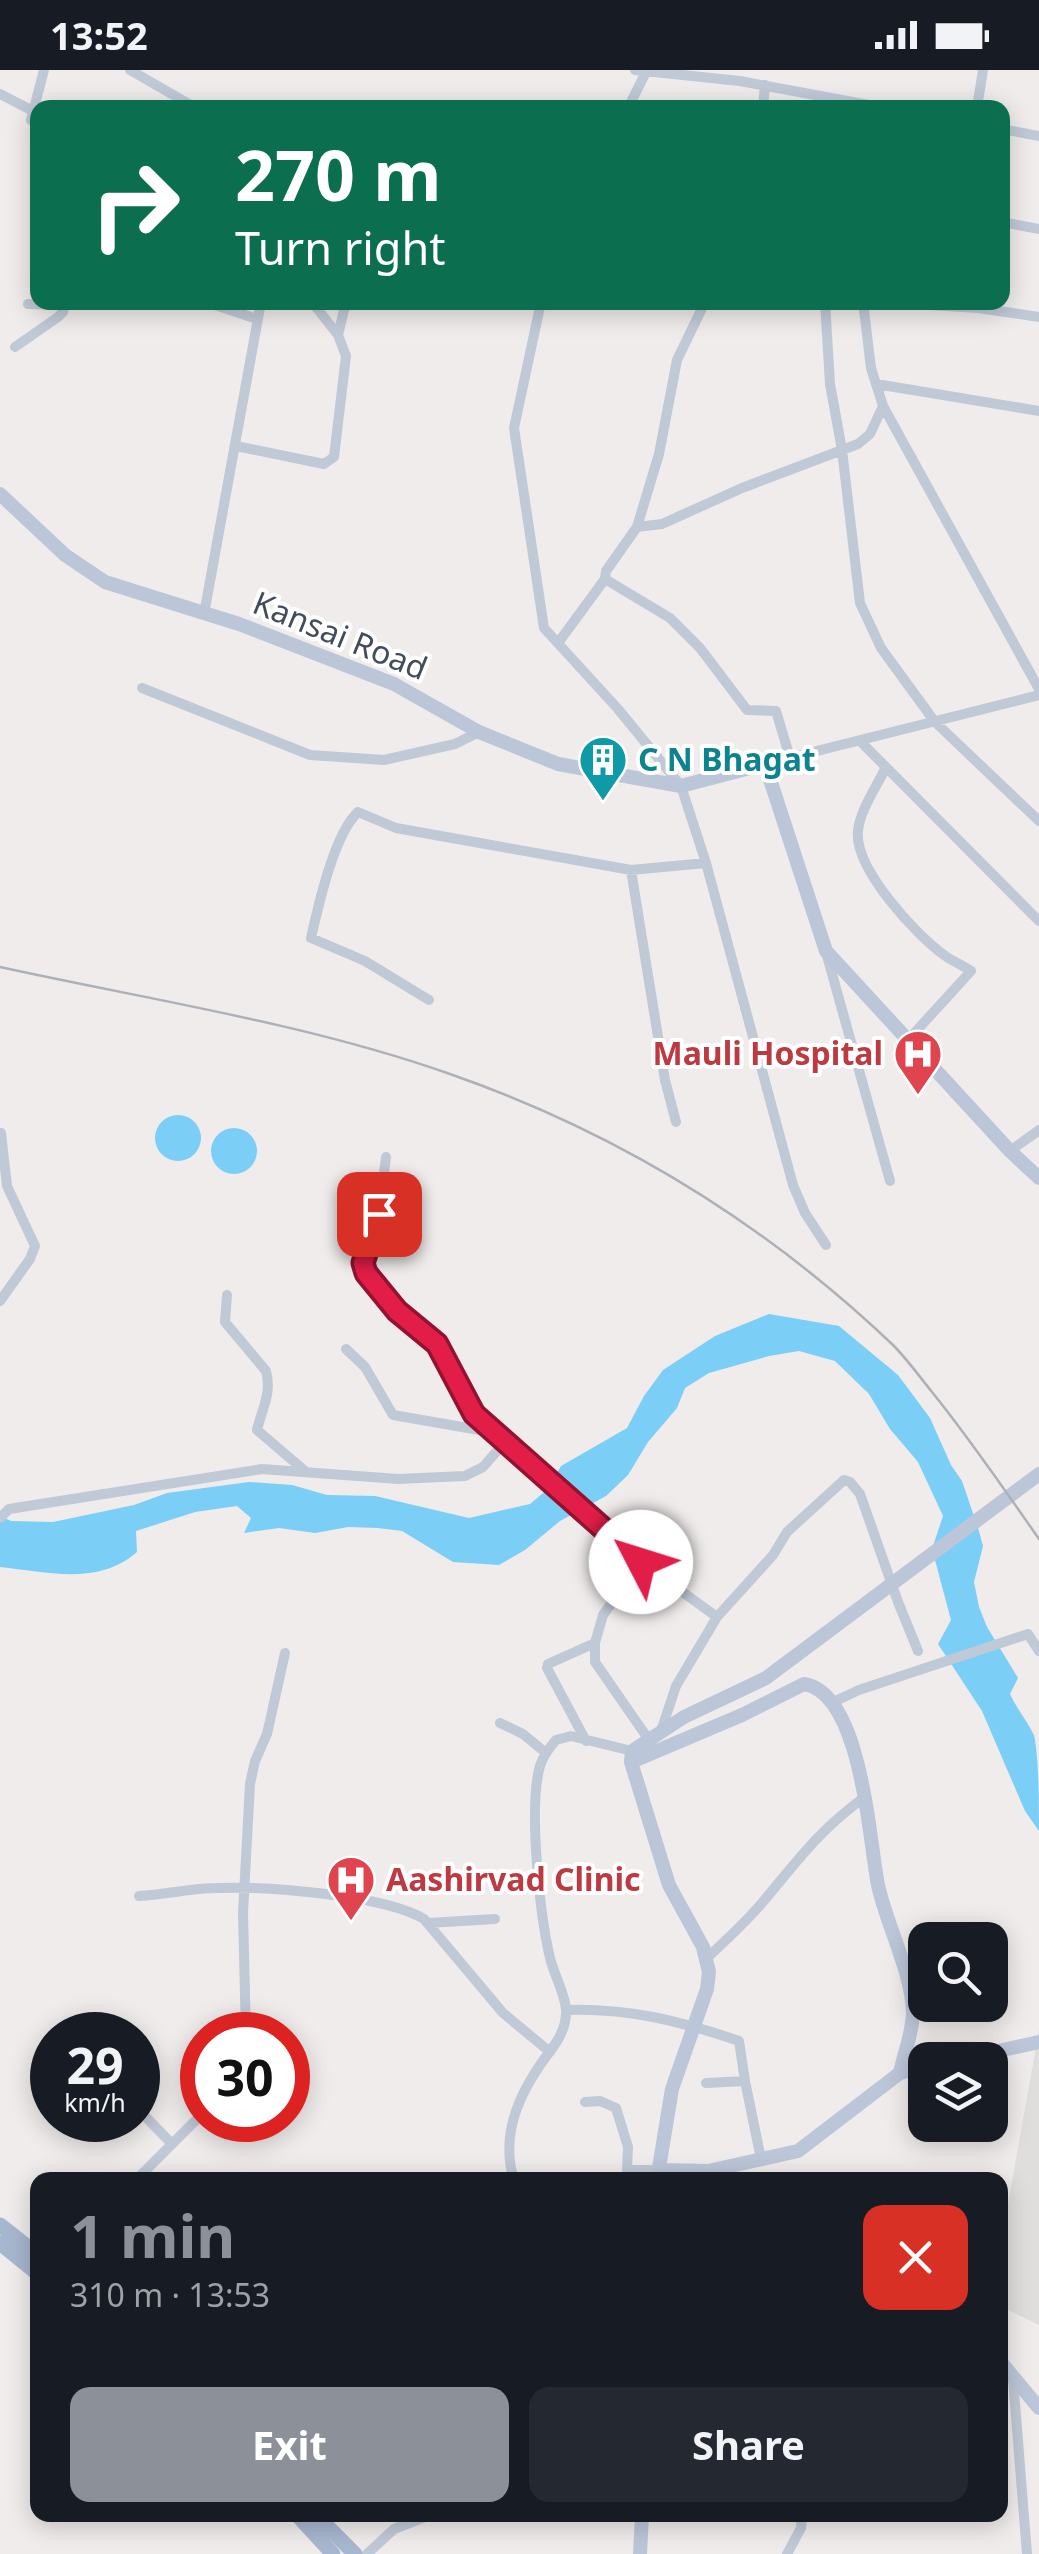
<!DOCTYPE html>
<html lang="en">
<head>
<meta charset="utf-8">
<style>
	:root { --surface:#171b24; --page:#242831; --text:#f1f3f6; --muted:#9ea1a6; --accent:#8c9099 }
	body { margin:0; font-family:"Noto Sans",sans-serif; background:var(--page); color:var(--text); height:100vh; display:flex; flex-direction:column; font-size:38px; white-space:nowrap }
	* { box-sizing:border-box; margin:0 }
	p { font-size:32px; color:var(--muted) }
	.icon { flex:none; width:55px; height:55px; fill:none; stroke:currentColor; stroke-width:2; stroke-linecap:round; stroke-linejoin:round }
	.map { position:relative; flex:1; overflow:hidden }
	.details { position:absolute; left:30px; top:2102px; width:978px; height:350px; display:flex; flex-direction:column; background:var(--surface); border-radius:20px; box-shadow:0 5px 25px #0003 }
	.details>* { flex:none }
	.banner { position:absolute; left:30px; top:30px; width:980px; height:210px; border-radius:20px; box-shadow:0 5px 25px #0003; background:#0b6e4f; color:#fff; overflow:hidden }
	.tools { position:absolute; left:908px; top:1852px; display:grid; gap:20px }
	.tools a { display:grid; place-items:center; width:100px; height:100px; border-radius:20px; background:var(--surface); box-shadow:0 5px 25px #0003; font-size:50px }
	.speed { position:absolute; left:30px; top:1942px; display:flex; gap:20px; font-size:50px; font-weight:700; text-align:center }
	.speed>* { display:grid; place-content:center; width:130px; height:130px; border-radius:50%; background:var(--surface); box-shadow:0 5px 25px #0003; line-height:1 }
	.speed small { font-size:25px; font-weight:400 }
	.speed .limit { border:15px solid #d22; background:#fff; color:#111 }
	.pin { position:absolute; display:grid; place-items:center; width:85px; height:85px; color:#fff; margin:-42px; border-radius:20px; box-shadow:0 5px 15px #0006 }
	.me { position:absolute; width:110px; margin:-55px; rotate:310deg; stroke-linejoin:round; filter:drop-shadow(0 0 8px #0008) }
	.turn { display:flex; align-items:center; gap:35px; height:210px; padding:0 40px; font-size:45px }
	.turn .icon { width:130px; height:130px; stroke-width:2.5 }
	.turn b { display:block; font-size:70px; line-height:85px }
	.round { display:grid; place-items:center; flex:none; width:105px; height:105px; border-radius:20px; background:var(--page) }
	.summary { display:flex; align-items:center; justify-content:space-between; height:170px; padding:0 40px }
	h1 { font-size:60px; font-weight:700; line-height:75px; color:var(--accent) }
	.cta { display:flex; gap:20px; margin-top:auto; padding:20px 40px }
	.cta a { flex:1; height:115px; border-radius:20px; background:var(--accent); color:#fff; font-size:40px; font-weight:700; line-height:115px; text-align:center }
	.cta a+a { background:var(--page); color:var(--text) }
	.status { display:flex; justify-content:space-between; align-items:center; height:70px; padding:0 50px; background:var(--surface); direction:ltr }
	.status svg { height:28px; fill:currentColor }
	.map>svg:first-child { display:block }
	.education { fill:#e0dddd }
	.water { fill:#7bcef6 }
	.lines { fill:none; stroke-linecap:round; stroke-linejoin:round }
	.street { stroke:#c0c9d6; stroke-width:10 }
	.secondary { stroke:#bbc6d8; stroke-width:14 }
	.primary { stroke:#a7b7cf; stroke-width:15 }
	.rail { stroke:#adb0b7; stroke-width:2.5 }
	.route-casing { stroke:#92132f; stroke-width:25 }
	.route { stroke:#e11d48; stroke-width:18 }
	.labels { text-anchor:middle; stroke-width:8; stroke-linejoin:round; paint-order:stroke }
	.street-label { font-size:32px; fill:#424c5b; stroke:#fff }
	.culture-label { font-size:32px; font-weight:bold; fill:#0d838f; stroke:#fff; text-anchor:start }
	.health-label { font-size:32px; font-weight:bold; fill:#be3a42; stroke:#fff; text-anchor:end }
</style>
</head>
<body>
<div class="status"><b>13:52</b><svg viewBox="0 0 49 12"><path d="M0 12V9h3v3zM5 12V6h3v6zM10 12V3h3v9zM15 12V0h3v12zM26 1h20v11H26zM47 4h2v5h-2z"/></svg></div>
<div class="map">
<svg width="1039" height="2484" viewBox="0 0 1039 2484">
	<rect width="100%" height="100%" fill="#efeceb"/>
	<!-- education -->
	<path class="education" d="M1039 1960V2255L1000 2236V2179Z"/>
	<!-- water -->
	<path class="water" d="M155 1068a23 23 0 1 1 46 0a23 23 0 1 1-46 0Z
		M211 1081a23 23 0 1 1 46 0a23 23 0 1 1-46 0Z
		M769 1244 839 1256 898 1305 930 1348 951 1395 962 1411 978 1458 983 1476 974 1512 979 1537 987 1557 1018 1608 1010 1624C1017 1639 1027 1651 1034 1665 1039 1687 1039 1736 1039 1761L1025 1741 982 1641 938 1574 951 1550 932 1479 943 1446 918 1392 890 1359 869 1324 835 1291 799 1281 769 1286 709 1303 685 1318 677 1338 648 1372 628 1405 606 1426 560 1451 525 1480 499 1495 453 1492 402 1461 378 1458 348 1457 315 1463 279 1458 244 1463 251 1448 237 1436 195 1442 136 1461 137 1482C98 1516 48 1502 0 1497V1446L11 1451 53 1452 134 1435 167 1423 249 1412 292 1415 327 1425 375 1426 469 1448 530 1434 548 1419 561 1396 627 1358 644 1326 663 1300 715 1266Z"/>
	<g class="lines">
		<!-- street -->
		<path class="street" d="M130 0 196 38
			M635 0 740 11 885 38
			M0 24 33 41
			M628 38 646 2
			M763 38 765 15
			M977 38 983 0
			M38 54 31 50 44 0
			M1002 59 1039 66
			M1002 152 1039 159
			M206 232 257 249
			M541 232 514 358 544 558 618 639 681 716 706 793 793 1115 805 1143 826 1175
			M825 232 830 314 842 380 860 533 881 578 935 652 1039 751
			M863 232 871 298 883 336 1039 619
			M878 232 979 238 1039 247
			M28 234 64 235
			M338 265 346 232
			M15 277 58 247 63 242 65 232
			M876 314 1039 341
			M236 376 324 394 334 387 346 286 338 265 312 232
			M637 457 662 454 742 418 858 374 870 364 883 336
			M605 509 670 548 700 578 747 640 776 641 790 688
			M204 544 261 232
			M558 573 605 509 606 501 637 457 659 384 677 290 705 232
			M142 618 310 685 384 690 455 674 479 662
			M860 671 1039 851
			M765 694 1039 625
			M886 697C877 716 860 740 858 761 854 798 915 864 944 885 952 891 962 895 971 901L908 970
			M631 800 665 1010 676 1052
			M827 886 890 1111
			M429 930 365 891 311 868C318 837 334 764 358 742L396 758 631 800 706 793
			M1010 1081 1039 1060
			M386 1087 379 1144 363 1193 366 1203 397 1241 437 1274 466 1332 492 1362 641 1492 717 1547 676 1616 661 1661
			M227 1225 225 1252 266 1301C272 1323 262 1339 257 1360L305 1401
			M0 1231 30 1189 35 1176 7 1116 1 1063
			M346 1279 365 1297 393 1345 491 1362
			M0 1448 9 1439 262 1399 398 1409 465 1406 483 1397 505 1372
			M717 1547 773 1485 787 1462 844 1410 850 1412 860 1424 898 1532 918 1581
			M595 1573V1592L649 1670
			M831 1633 859 1620 1028 1564 1039 1581
			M500 1653 523 1664 546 1683
			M586 1671 547 1598 548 1594 595 1573 603 1545 641 1492
			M139 1826C165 1825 191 1818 217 1818 266 1816 384 1825 424 1849L503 1943 550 1982
			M428 1853 495 1849
			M706 1889C725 1871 745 1853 762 1833 799 1789 818 1761 866 1726
			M566 1940C629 1938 680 1951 739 1971L745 2011
			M246 1965 243 1843 250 1714 255 1691 267 1664 285 1583
			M706 2013 745 2011 761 2089
			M585 2032 600 2031 616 2038 628 2077 627 2100H658
			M138 2039 172 2074
			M136 2110 202 2044
			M514 2110C500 2065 519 2024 545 1988 556 1974 567 1959 566 1940 565 1923 554 1905 550 1888 540 1845 528 1737 540 1696 543 1686 549 1678 556 1670L571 1666 632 1681
			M1013 2309 1027 2484
			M367 2484 394 2459 430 2445
			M787 2484 801 2458 802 2445"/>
		<!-- secondary -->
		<path class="secondary" d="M0 424 65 485 105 512 239 554 394 614 479 662 558 694 681 716 765 694 826 881 1010 1081 1039 1108
			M631 1692 742 1645 804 1614C862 1623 869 1771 878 1815 886 1853 912 1903 913 1942 913 1961 904 1984 900 2003
			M957 1990 1039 1972
			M658 2100 708 2101 798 2081 900 2003 925 1997
			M657 2110 672 2019 707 1919 709 1902 703 1877 669 1815 631 1692 632 1681 684 1647 766 1608 1039 1404
			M1000 2291 1039 2338
			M640 2484 642 2445"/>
		<!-- primary -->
		<path class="primary" d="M0 2155 38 2185
			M0 2173 38 2204
			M297 2445 333 2484
			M316 2445 355 2484"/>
		<!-- rail -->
		<path class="rail" d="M0 897C150 930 305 953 450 1004 616 1062 766 1154 893 1275 907 1289 919 1306 932 1322 970 1369 1004 1419 1039 1469"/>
	</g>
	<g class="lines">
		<!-- route casing -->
		<g class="route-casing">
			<path id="route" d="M379 1144 363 1193 366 1203 397 1241 437 1274 474 1344 641 1492"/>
		</g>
		<!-- route -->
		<use href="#route" class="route"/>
	</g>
	<!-- icons -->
	<defs>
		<g id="building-pin" transform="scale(2.5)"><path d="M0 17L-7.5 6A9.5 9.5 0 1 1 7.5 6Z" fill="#0f9aa8" stroke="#fff"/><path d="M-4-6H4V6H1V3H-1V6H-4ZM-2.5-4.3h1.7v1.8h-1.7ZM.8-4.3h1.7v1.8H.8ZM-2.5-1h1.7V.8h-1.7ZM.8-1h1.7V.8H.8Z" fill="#fff"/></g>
		<g id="hospital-pin" transform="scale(2.5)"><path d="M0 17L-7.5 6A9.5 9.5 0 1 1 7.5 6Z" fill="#e0444e" stroke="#fff"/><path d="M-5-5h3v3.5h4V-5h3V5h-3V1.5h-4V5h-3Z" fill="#fff"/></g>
	</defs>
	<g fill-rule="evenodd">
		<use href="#building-pin" x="603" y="690"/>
		<use href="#hospital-pin" x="918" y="984"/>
		<use href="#hospital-pin" x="351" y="1810"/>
	</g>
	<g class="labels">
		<!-- street labels -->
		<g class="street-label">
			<text transform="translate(340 566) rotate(22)" y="11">Kansai Road</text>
		</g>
		<!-- culture labels -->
		<g class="culture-label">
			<text x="638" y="701">C N Bhagat</text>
		</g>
		<!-- health labels -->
		<g class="health-label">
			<text x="883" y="995">Mauli Hospital</text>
			<text x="386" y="1821" text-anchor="start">Aashirvad Clinic</text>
		</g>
	</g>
</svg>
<div class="tools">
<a><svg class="icon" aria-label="search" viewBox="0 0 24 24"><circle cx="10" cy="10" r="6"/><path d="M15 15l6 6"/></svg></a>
<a><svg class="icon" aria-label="layers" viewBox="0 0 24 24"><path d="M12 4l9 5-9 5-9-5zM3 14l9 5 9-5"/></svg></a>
</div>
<div class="speed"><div>29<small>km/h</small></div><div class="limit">30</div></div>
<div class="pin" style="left:379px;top:1144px;background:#d93025"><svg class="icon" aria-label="arrive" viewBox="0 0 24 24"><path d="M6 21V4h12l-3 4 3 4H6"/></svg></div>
<svg class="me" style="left:641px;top:1492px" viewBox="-20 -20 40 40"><circle r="19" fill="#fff"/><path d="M0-13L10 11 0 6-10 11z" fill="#e11d48"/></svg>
<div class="banner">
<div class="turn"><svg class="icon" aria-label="right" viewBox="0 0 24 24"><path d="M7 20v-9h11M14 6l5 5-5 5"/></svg><div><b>270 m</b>Turn right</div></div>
</div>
<section class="details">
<div class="summary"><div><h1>1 min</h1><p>310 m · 13:53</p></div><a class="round" style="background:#d93025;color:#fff"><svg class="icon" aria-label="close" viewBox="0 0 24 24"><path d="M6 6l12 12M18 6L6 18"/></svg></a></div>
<div class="cta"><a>Exit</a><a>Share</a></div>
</section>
</div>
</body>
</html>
